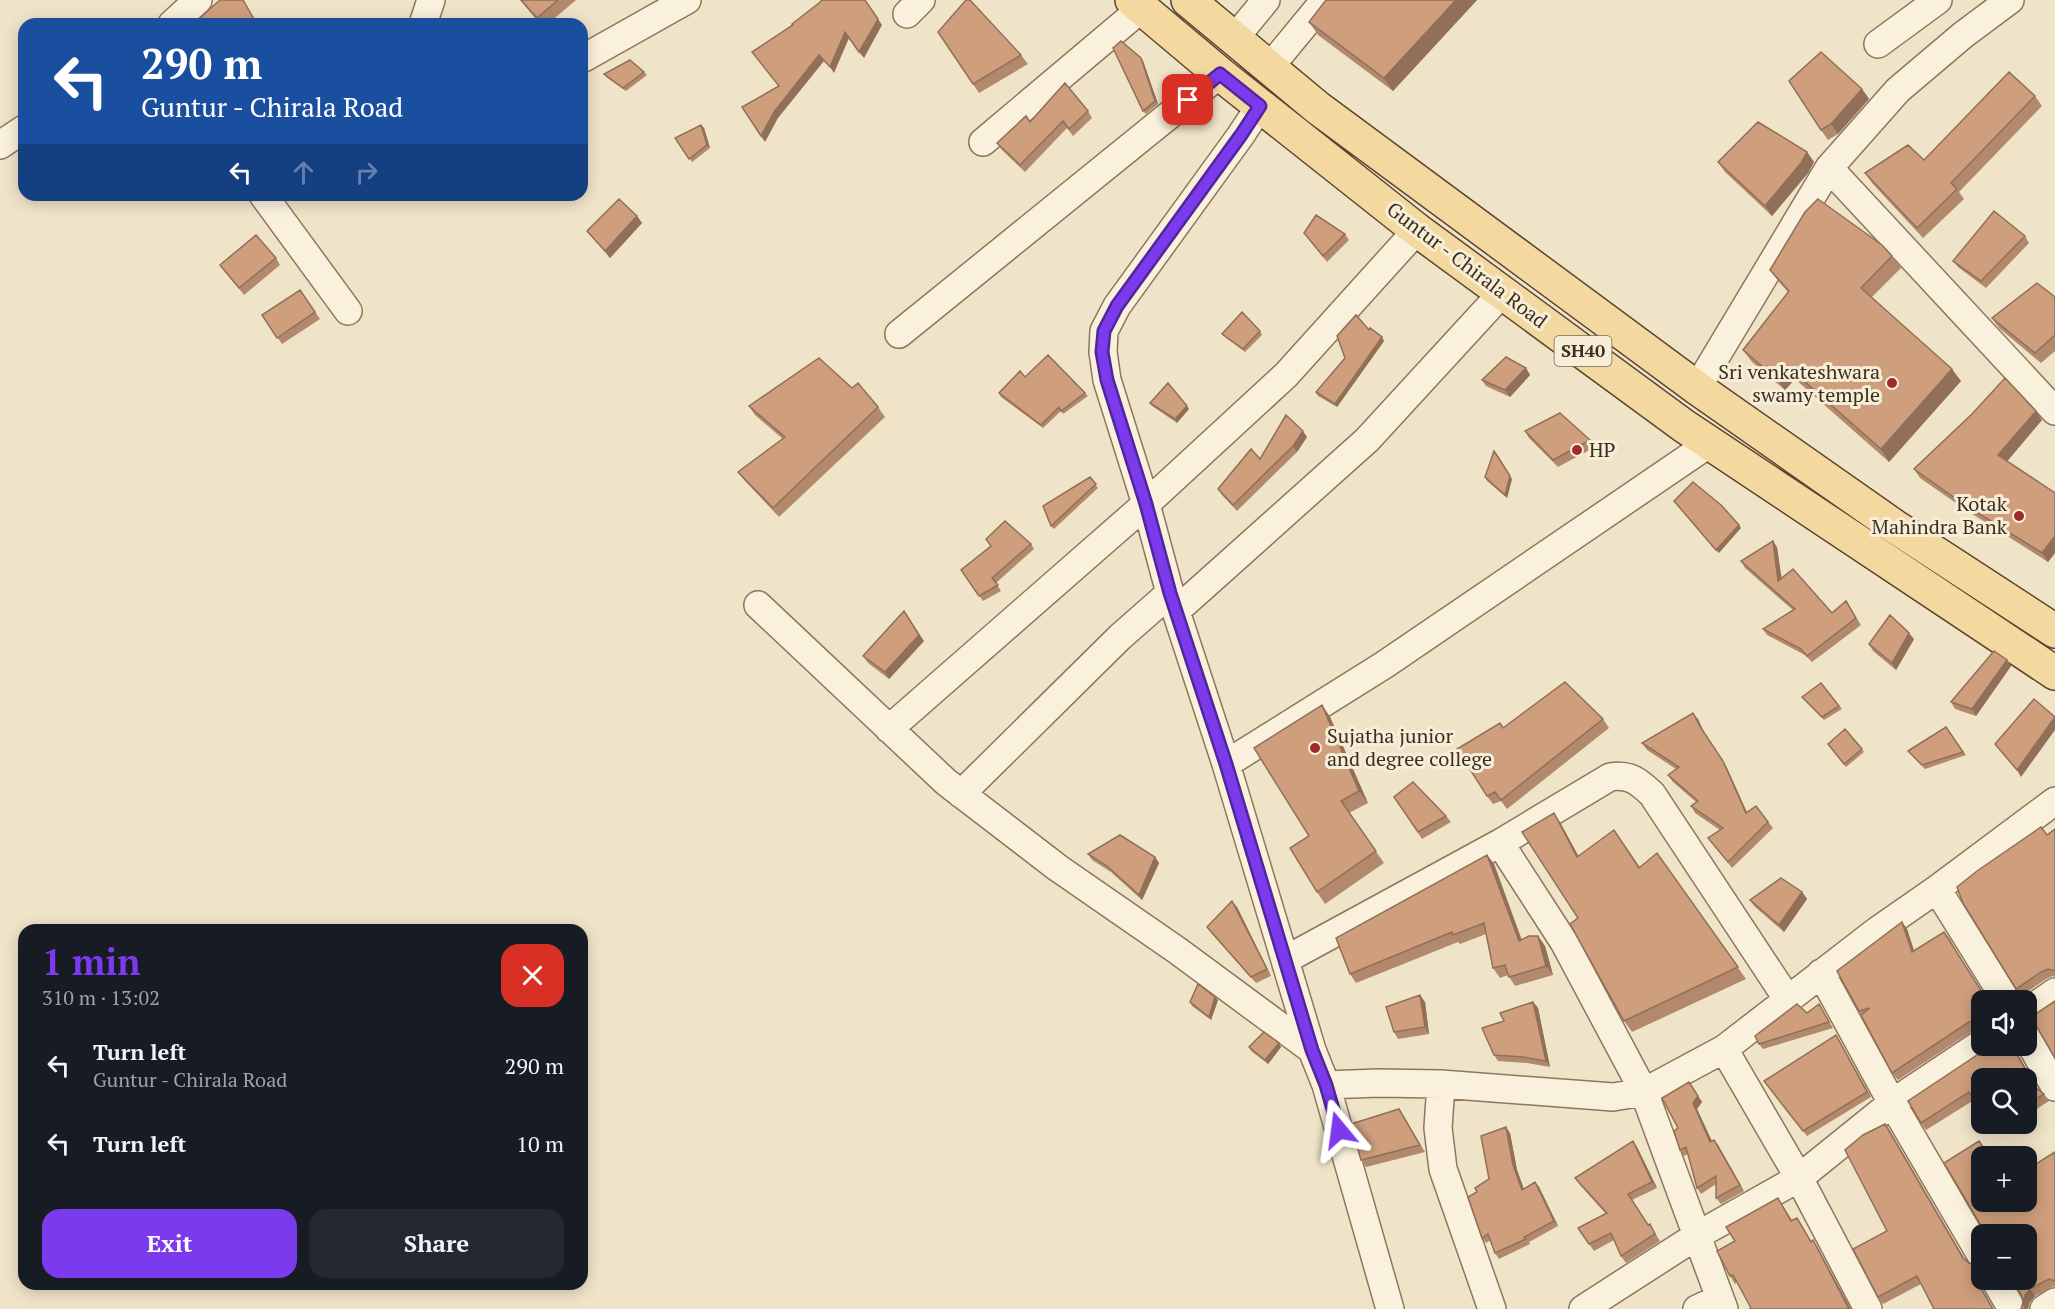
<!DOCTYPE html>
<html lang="en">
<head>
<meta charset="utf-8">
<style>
	:root { --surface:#171b24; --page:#242831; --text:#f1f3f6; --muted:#9ea1a6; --accent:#7c3aed }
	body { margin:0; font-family:"PT Serif",serif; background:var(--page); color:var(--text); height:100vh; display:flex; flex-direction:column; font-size:22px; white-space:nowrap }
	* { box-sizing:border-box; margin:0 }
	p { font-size:20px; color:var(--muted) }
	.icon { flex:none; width:33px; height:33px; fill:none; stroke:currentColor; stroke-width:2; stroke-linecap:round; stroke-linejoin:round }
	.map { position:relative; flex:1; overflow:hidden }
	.details { position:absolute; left:18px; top:924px; width:570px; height:366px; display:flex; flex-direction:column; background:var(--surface); border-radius:18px; box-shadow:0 3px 15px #0003 }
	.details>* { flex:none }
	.top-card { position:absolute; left:18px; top:18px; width:570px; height:183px; border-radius:18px; box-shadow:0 3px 15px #0003; background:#1a4fa0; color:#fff; overflow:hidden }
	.controls { position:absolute; left:1971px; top:990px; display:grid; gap:12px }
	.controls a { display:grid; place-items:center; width:66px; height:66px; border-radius:12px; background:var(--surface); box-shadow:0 3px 15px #0003; font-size:30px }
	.pin { position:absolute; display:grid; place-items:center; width:51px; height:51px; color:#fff; margin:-26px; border-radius:12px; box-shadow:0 3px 9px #0006 }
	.me { position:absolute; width:66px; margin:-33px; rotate:344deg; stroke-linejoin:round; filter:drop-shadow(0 0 4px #0008) }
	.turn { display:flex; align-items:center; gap:21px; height:126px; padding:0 24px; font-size:27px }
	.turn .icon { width:78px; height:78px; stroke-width:2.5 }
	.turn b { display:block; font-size:42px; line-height:51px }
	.lanes { display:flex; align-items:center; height:57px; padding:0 24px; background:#0003; justify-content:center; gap:30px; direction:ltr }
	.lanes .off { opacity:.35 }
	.round { display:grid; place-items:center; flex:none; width:63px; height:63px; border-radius:18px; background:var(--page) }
	.overview { display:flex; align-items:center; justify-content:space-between; height:102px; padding:0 24px }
	h1 { font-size:36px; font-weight:800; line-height:45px; color:var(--accent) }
	.cta { display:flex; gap:12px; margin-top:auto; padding:12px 24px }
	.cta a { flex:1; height:69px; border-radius:18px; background:var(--accent); color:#fff; font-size:24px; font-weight:800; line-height:69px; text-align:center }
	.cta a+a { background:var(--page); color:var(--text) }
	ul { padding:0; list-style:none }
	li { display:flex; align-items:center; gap:18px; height:78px; padding:0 24px }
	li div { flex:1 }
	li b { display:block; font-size:22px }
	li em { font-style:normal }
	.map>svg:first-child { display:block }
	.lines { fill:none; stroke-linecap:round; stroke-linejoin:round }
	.minor-casing { stroke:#8d765c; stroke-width:30 }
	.major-casing { stroke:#5b4430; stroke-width:36 }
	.minor { stroke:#faf1dc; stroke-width:27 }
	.major { stroke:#f3d9a0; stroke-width:33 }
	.wall { fill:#b2896c }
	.shaded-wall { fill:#916f58 }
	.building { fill:#cf9f7d; stroke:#916f58; stroke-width:1.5 }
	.route-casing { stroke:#51269a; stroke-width:15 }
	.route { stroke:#7c3aed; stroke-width:10 }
	.poi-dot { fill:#9e2a2b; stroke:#f7eed8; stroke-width:2 }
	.labels { text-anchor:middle; stroke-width:6; stroke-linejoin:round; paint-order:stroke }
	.shield { fill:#f7eed8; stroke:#756857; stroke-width:1.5 }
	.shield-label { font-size:18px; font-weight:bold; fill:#3d2e20 }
	.street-label { font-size:20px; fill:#3d2e20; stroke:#f7eed8 }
	.poi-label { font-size:20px; fill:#3d2e20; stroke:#f7eed8; text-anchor:end }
</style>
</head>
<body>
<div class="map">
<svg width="2055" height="1309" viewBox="0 0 2055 1309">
	<rect width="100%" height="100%" fill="#f0e4c8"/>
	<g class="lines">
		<!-- minor casing -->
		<g class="minor-casing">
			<path id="minor" d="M907 14 921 0
				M172 24 198 0
				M423 24 431 0
				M1234 39 1266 0
				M1878 44 1938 0
				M582 59 687 0
				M1269 68 1325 0
				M1260 106 1241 135 1117 306 1104 331 1103 352 1107 380 1146 504 1170 593 1226 764 1312 1050 1326 1085 1390 1309
				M983 142 1142 8
				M0 145 24 129
				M1829 168 2055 411
				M263 195 348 311
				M899 334 1220 74
				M1697 388 1829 168 1898 90 1963 35 2010 0
				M758 605 946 782 1058 868 1178 951 1312 1050
				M1176 611 1367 440 1503 292
				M889 729 1146 504 1286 375 1417 230
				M1226 764 1384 665 1710 443
				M961 794 1120 637 1170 593
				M1500 843 1564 942 1644 1092 1724 1309
				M1937 889 2006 1000
				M1285 960 1500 843 1610 777C1630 774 1638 781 1652 794L1788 1000
				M1821 973 1892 1103 1982 1257
				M2026 1012 2055 992
				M2026 1036 2055 1087
				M1724 1049 1799 1178 1868 1309
				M1441 1084 1438 1128 1443 1169 1492 1309
				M1326 1085 1378 1083 1441 1084 1613 1097 1644 1092 1724 1049 1878 930 1937 889 2055 801
				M1995 1280 2012 1309
				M1583 1309 1698 1235 1799 1178 1892 1103 1982 1043
				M1697 1309 1720 1298
				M2044 1309 2055 1302"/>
		</g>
		<!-- major casing -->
		<g class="major-casing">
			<path id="major" d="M1132 0 1220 74 1417 230 1684 426 2055 673
				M1188 0 1318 108 1697 388 1894 526 2055 631"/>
		</g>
		<!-- minor -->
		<use href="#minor" class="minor"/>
		<!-- major -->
		<use href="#major" class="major"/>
	</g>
	<!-- wall -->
	<path class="wall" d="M520 0H576L548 24H540Z
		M1326 0H1477L1393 91 1318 35 1309 22Z
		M938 32 1021 55 1028 64 979 93Z
		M1141 58 1143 61 1158 104 1146 114 1143 111Z
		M644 72 647 75 626 91 606 77 604 74Z
		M1862 89 1869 99 1838 134 1828 140 1821 130Z
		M2035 96 2042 106 1959 192 1964 199 1923 238 1872 183 1865 173 1924 160Z
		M1088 111 1092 118 1073 136 1067 128 1025 172 1002 150 997 143 1030 122Z
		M701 125 704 128 710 148 692 162 675 138Z
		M1807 152 1814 162 1808 173 1772 216 1725 172 1718 162Z
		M637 216 642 223 610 258 587 231Z
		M1304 233 1345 234 1349 240 1327 262Z
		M2025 236 2029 243 1986 288 1958 267 1953 261Z
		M1892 256 1901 268 1872 297 1961 381 1889 462 1795 379 1785 390 1752 362 1743 350 1788 292 1779 282 1770 270Z
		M276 258 280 265 244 295 220 265Z
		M300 290 320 319 282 344 262 315Z
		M2055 297V351L2041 363 1999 328 1992 318Z
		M1369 330 1384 341 1337 407 1318 396 1316 392Z
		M1260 331 1262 335 1245 352 1225 337 1222 334Z
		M1526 368 1530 375 1510 397 1486 386 1482 380Z
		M852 388 878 407 885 417 779 517 745 481 738 472 783 439 755 415 749 406Z
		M999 393H1085L1088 396 1063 414 1061 411 1043 428 1001 397Z
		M1150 403 1189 409 1177 423 1152 406Z
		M2042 420 2007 461 2055 493V553L2048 562 1966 510 1920 478 1914 469Z
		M1525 431 1590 440 1595 447 1558 467 1529 438Z
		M1307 437 1297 452 1237 511 1222 495 1218 489 1260 459Z
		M1090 477 1098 488 1054 529 1051 526Z
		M1485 477 1512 479 1507 498 1487 481Z
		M1031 544 1034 549 996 583 1001 591 983 601 961 570Z
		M1777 547 1781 579 1832 613 1846 601 1861 625 1812 662 1805 655 1767 635 1763 629 1793 610 1745 568 1741 561Z
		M1914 639 1896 670 1873 651 1869 644Z
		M924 641 889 679 868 663 863 656Z
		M2007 660 2011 666 1976 716 1955 709 1951 702Z
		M1821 683 1842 709 1824 720 1802 697Z
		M1322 705 1330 717 1368 803 1349 813 1384 863 1325 904 1317 892 1309 836Z
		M1603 719 1609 728 1507 809 1501 801 1493 804 1487 796 1503 728Z
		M1698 719 1705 735 1727 768 1747 812 1756 806 1773 828 1732 868 1708 838 1720 830 1695 813 1691 806 1696 802 1673 782 1668 775 1676 769 1647 750 1642 743Z
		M1946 727 1966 755 1925 769 1908 751Z
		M1845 729 1864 752 1846 767 1828 744Z
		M1394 797 1446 816 1451 822 1422 839Z
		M1554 813 1561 824 1578 856 1622 841 1640 867 1657 853 1746 979 1632 1032 1624 1021 1578 918Z
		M2055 829V977L2053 976 2046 979 2021 996 2016 989 2047 835Z
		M1088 854 1155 857 1159 863 1142 900 1111 872 1092 860Z
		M1487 855 1494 864 1522 940 1538 936 1545 946 1553 975 1515 986 1508 975 1500 978 1493 968 1486 934 1460 944 1458 942 1356 983 1350 974Z
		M1802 892 1807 899 1784 932 1754 906 1750 900Z
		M1237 907 1271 976 1256 983 1212 934 1207 927Z
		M1902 922 1907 929 1914 951 1944 932 1950 939 1982 1000V1028L1974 1030 1898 1080 1892 1073 1859 1011Z
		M1420 995 1425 1002 1429 1034 1398 1039 1394 1032Z
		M1215 997 1218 1000 1211 1020 1192 1006 1190 1002Z
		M1533 1002 1538 1008 1550 1067 1527 1063 1498 1061 1494 1055 1504 1021Z
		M1819 1004 1833 1028 1763 1049 1759 1044 1807 1013Z
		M1839 1040 1871 1097 1807 1136 1764 1081Z
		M1279 1043 1281 1047 1268 1064 1251 1051 1249 1047Z
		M1988 1046H2013L2038 1089 2044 1094 2049 1101 2026 1116V1078H1982V1104L1978 1106 1974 1100 1926 1130 1921 1123Z
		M1693 1088 1702 1102 1697 1109 1712 1141 1718 1145 1744 1191 1721 1204 1716 1198V1184L1701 1194 1697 1188 1688 1154 1684 1156 1680 1150Z
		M1399 1109 1425 1152 1366 1167 1361 1160Z
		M1885 1124 1965 1260 1981 1273 1979 1281 1981 1287 1921 1284 1883 1304 1878 1297 1887 1231Z
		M2002 1124H2015L2006 1129Z
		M1510 1133 1517 1170 1524 1189 1535 1182 1539 1187 1558 1226 1529 1242 1530 1244 1499 1259 1495 1253 1491 1240 1486 1243 1482 1238 1489 1179Z
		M1637 1147 1657 1188 1632 1200 1648 1225 1650 1224 1654 1231 1660 1241 1626 1263 1621 1256 1614 1240 1594 1251 1578 1228 1606 1214 1579 1184 1575 1178Z
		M2055 1152V1287L2054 1286 2035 1296 2030 1302H2023L2021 1294 1982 1202Z
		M1778 1198 1792 1220 1797 1218 1811 1241 1818 1248 1751 1308 1737 1282 1735 1284 1730 1276 1735 1241Z"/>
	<!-- shaded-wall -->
	<path class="shaded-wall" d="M1456 0H1477L1393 91 1384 78Z
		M878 19 882 25 864 58 859 52Z
		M845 32 849 38 834 73 830 67Z
		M819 55 824 61 778 118 765 142 761 136 774 112Z
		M1141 58 1143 61 1158 104 1155 101Z
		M1862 89 1869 99 1838 134 1831 124Z
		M701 125 704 128 710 148 707 145Z
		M1807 152 1814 162 1808 173 1772 216 1765 206Z
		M637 216 642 223 610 258 605 251Z
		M1382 337 1384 341 1337 407 1335 404Z
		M1787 366 1795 379 1785 390 1776 378Z
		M1526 368 1530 375 1510 397 1505 390Z
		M1952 369 1961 381 1889 462 1881 449Z
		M1187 406 1189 409 1177 423 1175 419Z
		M2036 411 2042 420 2004 465 1998 455Z
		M1303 431 1307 437 1297 452 1293 446Z
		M1497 454 1512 479 1507 498 1505 495Z
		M1739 525 1741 528 1719 553 1716 550Z
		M2055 536V553L2048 562 2042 553Z
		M1773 541 1777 547 1783 587 1778 581Z
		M904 611 924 641 889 679 885 672Z
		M1909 633 1914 639 1896 670 1892 663Z
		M2007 660 2011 666 1976 716 1972 709Z
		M1322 705 1330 717 1368 803 1359 791Z
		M1693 713 1698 719 1705 735 1727 768 1750 820 1746 813Z
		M2055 717V730L2021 777 2017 770Z
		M1554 813 1561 824 1585 868 1577 857Z
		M1487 855 1494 864 1525 950 1519 941Z
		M1155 857 1159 863 1142 900 1139 895Z
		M1802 892 1807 899 1784 932 1779 925Z
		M1232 901 1237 907 1271 976 1267 969Z
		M1902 922 1907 929 1917 960 1912 952Z
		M1538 936 1545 946 1553 975 1546 966Z
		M1420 995 1425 1002 1429 1034 1425 1027Z
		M1215 997 1218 1000 1211 1020 1209 1017Z
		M1533 1002 1538 1008 1550 1067 1546 1061Z
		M1836 1035 1839 1040 1871 1097 1867 1092Z
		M1279 1043 1281 1047 1268 1064 1265 1060Z
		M2012 1046H2013L2041 1095 2036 1088Z
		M1689 1082 1702 1102 1697 1109 1715 1148 1710 1142 1693 1103Z
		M1885 1124 1890 1131 1968 1265 1963 1258Z
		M1506 1127 1510 1133 1517 1170 1526 1195 1522 1190 1513 1165Z
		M1714 1140 1718 1145 1744 1191 1740 1185Z
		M1633 1141 1637 1147 1657 1188 1652 1182Z
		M1535 1182 1539 1187 1558 1226 1554 1221Z
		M1813 1240 1818 1248 1851 1309H1849Z
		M1976 1265 1981 1273 1979 1281 1981 1287 1994 1309 1976 1280 1974 1274Z
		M2030 1289 2035 1296 2030 1302 2028 1309H2025L2023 1302 2025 1295Z"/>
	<!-- building -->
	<path class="building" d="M220 0H243L255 21 253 24H193Z
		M521 0H558L537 18Z
		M822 0H865L878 19 859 52 845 32 830 67 819 55 774 112 761 136 742 107 779 86 752 52 793 25 792 24 819 3Z
		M966 0H970L1021 55 973 84 938 32Z
		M1326 0H1456L1384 78 1309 22Z
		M1121 41 1141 58 1155 101 1143 111 1113 48Z
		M1821 52 1862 89 1831 124 1821 130 1789 81Z
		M630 60 644 72 623 88 604 74Z
		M2009 72 2035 96 1951 183 1957 189 1917 228 1865 173 1908 145 1924 160Z
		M1065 83 1088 111 1069 129 1063 121 1020 165 997 143 1026 116 1030 122Z
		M1758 122 1807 152 1801 163 1765 206 1718 162Z
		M701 125 707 145 689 159 675 138Z
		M619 199 637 216 605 251 587 231Z
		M1818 199 1882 245 1892 256 1861 288 1952 369 1881 449 1787 366 1776 378 1743 350 1789 291 1770 270 1805 212Z
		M1994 211 2025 236 1981 281 1953 261Z
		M1316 215 1345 234 1323 256 1304 233Z
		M256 235 276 258 239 288 220 265Z
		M2037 283 2055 297V335L2035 353 1992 318Z
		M300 290 315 312 277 338 262 315Z
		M1242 312 1260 331 1243 349 1222 334Z
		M1356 315 1369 330 1370 328 1382 337 1335 404 1316 392 1345 358 1337 336Z
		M1048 355 1085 393 1061 411 1059 407 1041 425 999 393 1020 371 1025 377Z
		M1506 357 1526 368 1505 390 1482 380Z
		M819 358 852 388 858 383 878 407 773 508 738 472 785 437 749 406Z
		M2005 378 2036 411 1998 455 2055 493V536L2042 553 1959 501 1914 469 1972 414Z
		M1168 383 1187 406 1175 419 1150 403Z
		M1560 413 1590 440 1553 460 1525 431Z
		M1286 415 1303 431 1293 446 1233 505 1218 489 1251 449 1260 459Z
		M1494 451 1510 476 1505 495 1485 477Z
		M1090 477 1096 484 1051 526 1043 506Z
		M1693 482 1721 505 1739 525 1716 550 1674 501Z
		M1005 521 1031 544 992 578 998 585 979 596 961 570 991 546 986 539Z
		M1773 541 1778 581 1793 569 1832 613 1846 601 1856 618 1807 656 1801 649 1763 629 1795 609 1741 561Z
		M904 611 919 635 885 672 863 656Z
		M1890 615 1909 633 1892 663 1869 644Z
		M1994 651 2007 660 1972 709 1951 702Z
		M1565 682 1603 719 1501 800 1495 792 1487 796 1457 749 1500 723 1503 728Z
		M1821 683 1839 706 1822 717 1802 697Z
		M2034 699 2055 717 2017 770 1995 744Z
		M1322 705 1359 791 1341 801 1376 851 1317 892 1290 848 1309 836 1254 748Z
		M1693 713 1701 728 1723 761 1746 813 1756 806 1768 822 1728 862 1708 838 1723 828 1691 806 1698 801 1668 775 1679 767 1642 743Z
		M1946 727 1963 752 1922 765 1908 751Z
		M1845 729 1862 749 1844 764 1828 744Z
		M1413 782 1446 816 1418 832 1394 797Z
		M1554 813 1577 857 1614 830 1639 868 1657 853 1738 967 1624 1021 1570 924 1578 918 1522 832Z
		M2041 827 2047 835 2055 829V971L2048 969 2041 972 2016 989 1963 903 1957 887 1977 871Z
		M1120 835 1155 857 1139 895 1107 866 1088 854Z
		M1487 855 1519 941 1529 936H1538L1546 966 1509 977 1505 965 1493 968 1484 923 1453 935 1452 932 1350 974 1336 938Z
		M1781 878 1802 892 1779 925 1750 900Z
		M1232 901 1267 969 1251 977 1207 927Z
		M1902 922 1912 952 1944 932 1987 1000H1982V1021L1975 1020 1969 1022 1892 1073 1861 1015 1870 1008 1859 1011 1837 971Z
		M1198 984 1215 997 1209 1017 1190 1002Z
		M1420 995 1425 1027 1394 1032 1386 1007Z
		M2055 1001V1058L2031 1017Z
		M1533 1002 1546 1061 1523 1057 1494 1055 1482 1028 1504 1021 1500 1013Z
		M1797 1004 1807 1013 1819 1004 1829 1022 1759 1044 1755 1036Z
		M1264 1032 1279 1043 1265 1060 1249 1047Z
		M1836 1035 1867 1092 1803 1131 1764 1081Z
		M1988 1046H2012L2036 1088 2044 1094 2026 1105V1078H1982V1094L1973 1099 1969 1092 1921 1123 1908 1101 1986 1049Z
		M1689 1082 1698 1096 1693 1103 1710 1142 1714 1140 1740 1185 1716 1198V1176L1697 1188 1686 1147 1680 1150 1674 1131 1678 1128 1662 1098Z
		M1399 1109 1420 1145 1361 1160 1351 1124Z
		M1885 1124 1963 1258 1969 1263 1976 1265 1974 1274 1976 1280 1993 1309H1934L1917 1276 1878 1297 1853 1249 1887 1231 1845 1150 1863 1135Z
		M1506 1127 1513 1165 1522 1190 1535 1182 1554 1221 1524 1237 1526 1239 1495 1253 1488 1234 1482 1238 1468 1197 1477 1192 1475 1188 1489 1179 1481 1136Z
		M1633 1141 1652 1182 1628 1194 1648 1225 1650 1224 1655 1234 1621 1256 1611 1233 1589 1244 1578 1228 1607 1213 1575 1178Z
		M1979 1141 1989 1156H1982V1202H2026V1170L2055 1152V1281L2049 1279 2030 1289 2025 1295 2023 1302 2025 1309H2021L2023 1302 2021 1294 2012 1280H2026V1234H1986L1944 1163Z
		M1778 1198 1791 1221 1797 1218 1811 1242 1813 1240 1849 1309H1750L1751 1308 1733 1275 1730 1276 1717 1251 1735 1241 1726 1227Z"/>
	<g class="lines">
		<!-- route casing -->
		<g class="route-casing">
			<path id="route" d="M1188 100 1220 74 1260 106 1241 135 1117 306 1104 331 1102 352 1107 380 1146 504 1170 593 1226 764 1312 1050 1326 1085 1339 1130"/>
		</g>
		<!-- route -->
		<use href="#route" class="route"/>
	</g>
	<!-- markers -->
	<g class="poi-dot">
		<circle cx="1892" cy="383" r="6"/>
		<circle cx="1577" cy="450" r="6"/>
		<circle cx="2019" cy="516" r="6"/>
		<circle cx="1315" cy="748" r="6"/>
	</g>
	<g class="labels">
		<!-- shield labels -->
		<rect class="shield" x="1554.5" y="336" width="57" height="30" rx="4.5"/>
		<g class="shield-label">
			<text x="1583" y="357">SH40</text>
		</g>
		<!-- street labels -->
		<g class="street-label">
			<text transform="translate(1467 265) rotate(37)" y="7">Guntur - Chirala Road</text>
		</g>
		<!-- poi labels -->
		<g class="poi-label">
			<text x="1880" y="379">Sri venkateshwara<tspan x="1880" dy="23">swamy temple</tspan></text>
			<text x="1589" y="457" text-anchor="start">HP</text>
			<text x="2007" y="511">Kotak<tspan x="2007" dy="23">Mahindra Bank</tspan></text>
			<text x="1327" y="743" text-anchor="start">Sujatha junior<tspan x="1327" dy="23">and degree college</tspan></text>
		</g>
	</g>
</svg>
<div class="controls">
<a><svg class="icon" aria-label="sound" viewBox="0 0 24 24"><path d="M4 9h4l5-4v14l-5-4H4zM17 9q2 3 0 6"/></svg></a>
<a><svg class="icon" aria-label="search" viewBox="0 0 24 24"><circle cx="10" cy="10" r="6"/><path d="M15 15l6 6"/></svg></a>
<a>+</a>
<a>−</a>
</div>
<div class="pin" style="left:1188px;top:100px;background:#d93025"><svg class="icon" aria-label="arrive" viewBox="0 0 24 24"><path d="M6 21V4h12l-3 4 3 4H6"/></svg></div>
<svg class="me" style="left:1339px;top:1130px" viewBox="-20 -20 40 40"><path d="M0-17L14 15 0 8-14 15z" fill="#7c3aed" stroke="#fff" stroke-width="4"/></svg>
<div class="top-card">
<div class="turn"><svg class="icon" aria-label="left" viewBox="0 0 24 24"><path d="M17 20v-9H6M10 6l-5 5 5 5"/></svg><div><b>290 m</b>Guntur - Chirala Road</div></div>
<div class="lanes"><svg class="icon" aria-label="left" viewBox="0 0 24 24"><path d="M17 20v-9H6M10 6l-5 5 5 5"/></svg><svg class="icon off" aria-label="ahead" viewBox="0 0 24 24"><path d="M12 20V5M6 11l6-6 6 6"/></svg><svg class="icon off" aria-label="right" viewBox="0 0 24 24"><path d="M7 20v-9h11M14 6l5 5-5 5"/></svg></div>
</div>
<section class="details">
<div class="overview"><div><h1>1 min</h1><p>310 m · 13:02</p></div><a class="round" style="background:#d93025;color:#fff"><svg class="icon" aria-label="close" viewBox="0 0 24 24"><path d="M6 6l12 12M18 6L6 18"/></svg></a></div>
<ul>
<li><svg class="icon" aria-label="left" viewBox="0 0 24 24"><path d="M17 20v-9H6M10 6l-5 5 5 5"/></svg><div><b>Turn left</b><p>Guntur - Chirala Road</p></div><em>290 m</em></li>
<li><svg class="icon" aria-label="left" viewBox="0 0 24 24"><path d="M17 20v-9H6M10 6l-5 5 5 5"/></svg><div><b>Turn left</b></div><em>10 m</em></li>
</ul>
<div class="cta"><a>Exit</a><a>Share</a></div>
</section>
</div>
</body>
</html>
